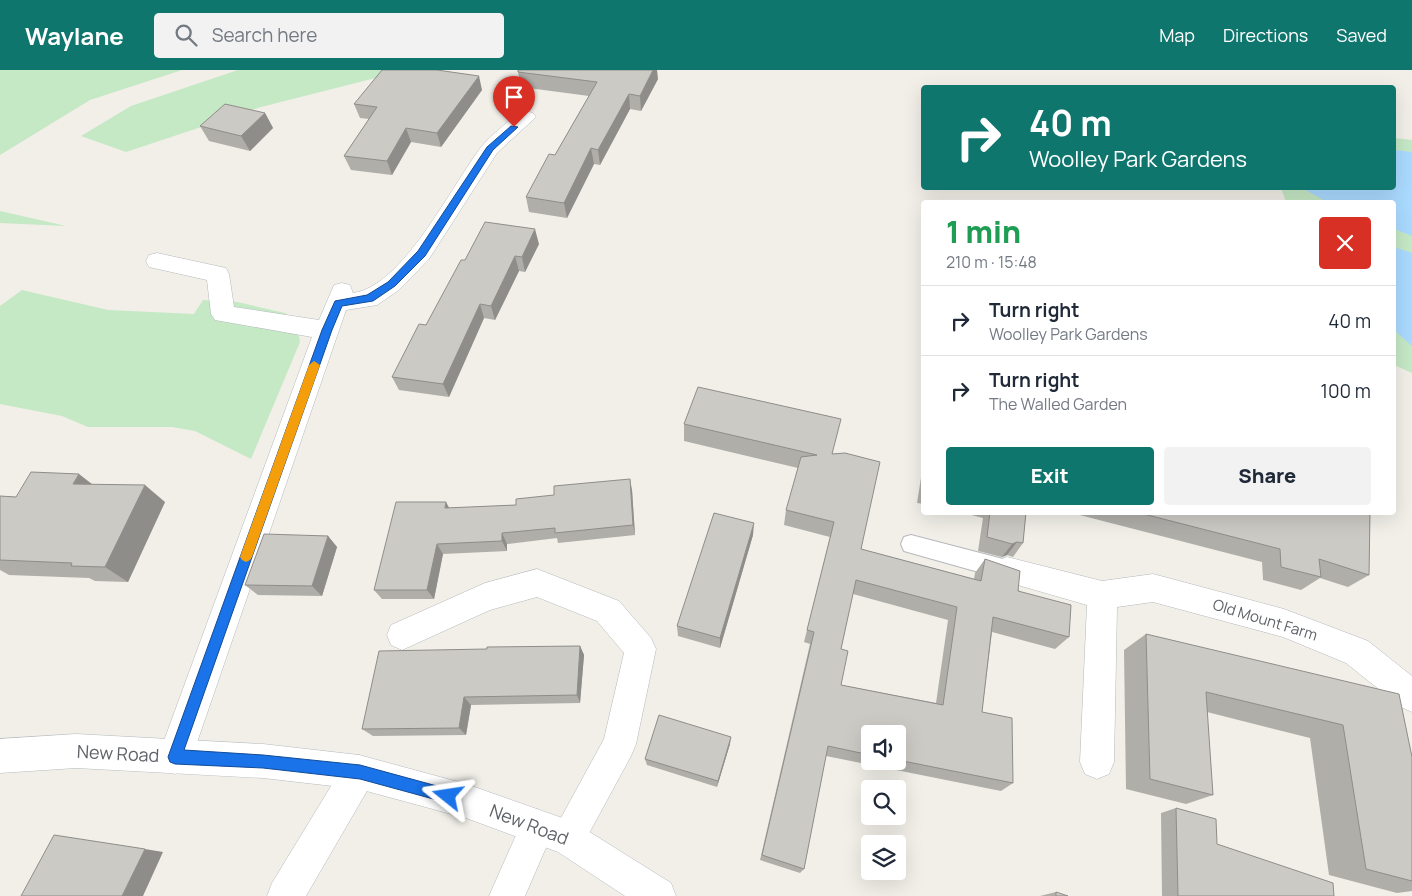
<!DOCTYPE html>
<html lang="en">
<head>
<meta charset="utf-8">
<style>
	:root { --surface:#fff; --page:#f2f2f3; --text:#1f2937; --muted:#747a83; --line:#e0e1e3; --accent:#0f766e }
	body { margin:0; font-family:Manrope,sans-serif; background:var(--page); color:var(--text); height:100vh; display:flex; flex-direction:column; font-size:19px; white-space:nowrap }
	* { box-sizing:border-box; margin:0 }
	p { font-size:16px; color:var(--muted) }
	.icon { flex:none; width:28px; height:28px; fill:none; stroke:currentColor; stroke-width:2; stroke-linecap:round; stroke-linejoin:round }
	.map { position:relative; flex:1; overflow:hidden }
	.sheet { position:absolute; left:921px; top:130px; width:475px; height:315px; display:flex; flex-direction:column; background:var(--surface); border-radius:5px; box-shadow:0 5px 20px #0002 }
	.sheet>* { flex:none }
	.banner { position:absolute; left:921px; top:15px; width:475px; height:105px; border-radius:5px; box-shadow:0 5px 20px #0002; background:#0f766e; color:#fff; overflow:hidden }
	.controls { position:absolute; left:861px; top:655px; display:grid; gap:10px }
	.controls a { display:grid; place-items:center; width:45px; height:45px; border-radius:5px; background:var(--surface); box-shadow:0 5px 20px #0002; font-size:25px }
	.pin { position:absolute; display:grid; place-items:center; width:42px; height:42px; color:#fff; margin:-51px -21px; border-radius:50% 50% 50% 0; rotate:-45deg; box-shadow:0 0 5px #0007 }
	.pin .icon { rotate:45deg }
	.me { position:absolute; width:55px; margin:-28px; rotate:285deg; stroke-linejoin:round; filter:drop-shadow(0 0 4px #0008) }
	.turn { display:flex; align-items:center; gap:18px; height:105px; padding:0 25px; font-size:22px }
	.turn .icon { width:65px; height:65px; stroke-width:2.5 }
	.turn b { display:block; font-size:35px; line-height:42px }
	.round { display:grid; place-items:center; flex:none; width:52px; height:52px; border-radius:5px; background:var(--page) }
	.overview { display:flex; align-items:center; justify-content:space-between; height:85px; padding:0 25px }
	h1 { font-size:30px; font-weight:800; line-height:38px; color:#1e9e55 }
	.action { display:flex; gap:10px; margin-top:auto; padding:10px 25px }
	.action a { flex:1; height:58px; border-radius:5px; background:var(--accent); color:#fff; font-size:20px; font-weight:800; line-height:58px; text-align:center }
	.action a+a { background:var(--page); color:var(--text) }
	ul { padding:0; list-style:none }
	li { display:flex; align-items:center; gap:15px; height:70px; padding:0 25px; border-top:1px solid var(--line) }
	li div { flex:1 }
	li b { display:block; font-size:19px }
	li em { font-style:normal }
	header { display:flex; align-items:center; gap:30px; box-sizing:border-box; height:70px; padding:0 25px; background:var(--accent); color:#fff }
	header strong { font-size:24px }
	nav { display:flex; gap:28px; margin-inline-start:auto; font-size:18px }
	.search { width:350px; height:45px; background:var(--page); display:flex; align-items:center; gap:12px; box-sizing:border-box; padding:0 18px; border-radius:5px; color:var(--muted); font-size:19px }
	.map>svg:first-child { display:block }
	.green { fill:#c5e8c5 }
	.water { fill:#aadaff }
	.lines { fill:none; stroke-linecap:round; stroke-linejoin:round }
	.lane-casing { stroke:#b5b8bc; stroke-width:2 }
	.street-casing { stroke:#b5b8bc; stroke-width:1 }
	.secondary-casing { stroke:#b6babf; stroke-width:1 }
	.lane { fill:#fff; fill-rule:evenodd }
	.street { fill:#fff; fill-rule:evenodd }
	.secondary { fill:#fff; fill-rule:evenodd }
	.wall { fill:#afaea9; fill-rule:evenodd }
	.shaded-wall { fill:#8f8d8a }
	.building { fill:#cccac5; stroke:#8f8d8a; fill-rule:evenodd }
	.route { fill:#1a73e8; stroke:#114b97 }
	.slow { fill:#f59e0b }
	.labels { text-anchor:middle; stroke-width:5; stroke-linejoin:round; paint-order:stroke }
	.street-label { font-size:15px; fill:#5f6368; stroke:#fff }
	.near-street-label { font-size:18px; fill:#5f6368; stroke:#fff }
</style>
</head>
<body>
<header>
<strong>Waylane</strong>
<div class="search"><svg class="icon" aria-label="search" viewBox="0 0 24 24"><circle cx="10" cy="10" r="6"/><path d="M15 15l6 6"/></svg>Search here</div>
<nav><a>Map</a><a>Directions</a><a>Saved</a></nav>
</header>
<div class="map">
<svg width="1412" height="826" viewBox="0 0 1412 826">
	<rect width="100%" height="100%" fill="#f1efe8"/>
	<!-- green -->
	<path class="green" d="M0 0H182L90 30 0 85Z
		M238 0H407L261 37 126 82 81 66 131 36Z
		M1394 68 1412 70V303L1394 295V132H1286L1281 118H1394Z
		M0 141 66 156 0 153Z
		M22 220 108 240 194 244 203 230 237 232 285 243 296 252 300 272 251 389 195 361 172 357H88L62 346 0 334V236Z"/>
	<!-- water -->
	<path class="water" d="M1394 80 1412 82V166L1394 159V132H1327L1302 118H1394Z
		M1394 177 1412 183V276L1394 260Z"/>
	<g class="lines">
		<!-- lane casing -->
		<g class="lane-casing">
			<path id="lane" d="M911 465 1007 490 1015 493 1018 500 1015 507 1007 510 911 483 904 481 901 474 904 467Z"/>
		</g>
		<!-- street casing -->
		<g class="street-casing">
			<path id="street" d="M526 41 533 43 536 47 497 83 429 189 399 220 377 235 346 240 192 687 187 699 175 704 163 699 158 687 312 267 215 250 211 244 207 210 149 197 146 191 149 185 157 183 226 198 229 204 234 237 319 250 334 215 342 213 350 215 353 223C404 216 452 114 482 76 492 64 507 53 519 43Z
				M1007 487 1102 511 1153 504 1284 539 1368 571 1412 606V642L1401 637 1346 593 1283 567 1153 532 1117 537 1114 692 1109 704 1097 709 1085 704 1080 692 1087 535 997 509 992 500 997 491Z
				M537 499 619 531 651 568 656 579 636 674 631 686 580 780 568 786 556 780 550 768 604 669 624 583 597 551 537 527 490 540 402 580 391 575 387 565 391 555 485 513Z
				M359 685 371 690 376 702 371 714 306 826H267L272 813 347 690Z
				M537 739 549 745 555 757 525 826H489L525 745Z"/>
		</g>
		<!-- secondary casing -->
		<g class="secondary-casing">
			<path id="secondary" d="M76 664 263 674 359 685 466 714 568 750 580 756 671 813 676 826H625L558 782 466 748 359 719 263 708 76 698 0 703V669Z"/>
		</g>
		<!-- lane -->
		<use href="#lane" class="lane"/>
		<!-- street -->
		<use href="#street" class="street"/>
		<!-- secondary -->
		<use href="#secondary" class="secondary"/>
	</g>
	<!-- wall -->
	<path class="wall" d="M518 2 658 9 641 41 630 39 600 95 594 94 567 148 529 142 526 127 555 85 589 26 521 17Z
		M482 20 441 77 411 72 392 105 351 100 344 86 369 49 360 48 354 34Z
		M265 43 273 58 250 81 209 71 200 56Z
		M539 174 525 202 519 201 495 250 484 248 449 327 399 320 392 307 426 255 465 190Z
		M684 354 832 384 861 479 974 509 975 503 985 489 1069 567 1055 579 992 562 982 642 1013 713 1001 721 826 686 804 799 800 803 760 790 810 574 804 572 830 467 784 455 786 440 798 398 684 371ZM853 524 948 550 936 633 841 615V579ZM870 664H898V691H870Z
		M924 389V434L917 433Z
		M91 414 165 432 128 512 95 511 89 508 9 505 0 500V426L16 427Z
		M632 420 635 465 558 473 557 468 507 474V481L443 484 434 529H382L374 520 450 438 516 435Z
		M960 442H1026L1023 473 1013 487 1007 485 1002 487 978 481 983 448Z
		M1068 442H1370L1369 505 1348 517 1320 508 1301 520 1263 510 1262 492Z
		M753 465 720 578 678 566 677 556Z
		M328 466 337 477 322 526 258 525 245 515Z
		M1146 564 1412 687V821L1397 823 1329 805 1310 668 1207 642 1213 725 1186 734 1126 719 1124 580Z
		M580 576 584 585 580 633 471 635 466 665 373 666 362 659 487 579Z
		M730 674 717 717 647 695 645 689Z
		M1176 738 1217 774 1334 826H1162L1161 743Z
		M1056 822 1068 826H1040Z"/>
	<!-- shaded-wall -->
	<path class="shaded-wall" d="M653 0H657L658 9 641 41 640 26Z
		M479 6 482 20 441 77 437 63Z
		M629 24 630 39 600 95 598 80Z
		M265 43 273 58 250 81 241 66Z
		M406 58 411 72 392 105 387 91Z
		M591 78 594 94 567 148 564 133Z
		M535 159 539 174 525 202 522 187Z
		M515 186 519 201 495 250 491 236Z
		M480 234 484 248 449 327 443 314Z
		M79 404 101 421 73 414Z
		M630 409 632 420 635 465 633 455Z
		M145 415 165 432 128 512 105 497Z
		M446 432 452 443 445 438Z
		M754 453 753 465 720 578V568Z
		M502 463 507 474V481L502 471Z
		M328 466 337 477 322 526 312 516Z
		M1017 472 1007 485 1002 487 1012 474Z
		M437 474 443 484 434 529 427 520Z
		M580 576 584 585 580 633 577 625Z
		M464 627 471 635 466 665 459 658Z
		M731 667 730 674 717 717 718 711Z
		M145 779 163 782 143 826H122Z"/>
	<!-- building -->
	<path class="building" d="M382 0H437L479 6 437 63 406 58 387 91 344 86 377 37 354 34Z
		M518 0H653L640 26 629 24 598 80 591 78 564 133 526 127 549 84 555 85 597 12 518 2Z
		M225 34 265 43 241 66 200 56Z
		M485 152 535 159 522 187 515 186 491 236 480 234 443 314 392 307 419 254 426 255 461 190H465Z
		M698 317 841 349 832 384 845 383 880 392 861 479 981 511 985 489 1020 501 1018 521 1071 535 1069 567 993 547 982 642 1012 648 1013 713 898 690V664H870V685L828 676 804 799 762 785 814 562 807 560 834 452 786 440 801 387 817 385 684 354ZM856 510 957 537 943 635 841 615 848 581 841 579Z
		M31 402 79 404 73 414 145 415 105 497 71 496 72 493 0 490V426L16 427Z
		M630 409 633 455 555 463V458L502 463V471L437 474 427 520H374L396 432H446L445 438 516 435V429L554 425V416Z
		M990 442H1026L1023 473 1017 472 1012 474 987 467Z
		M1136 442H1370L1369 505 1319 489 1321 507 1281 497 1280 479Z
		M714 443 754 453 720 568 677 556Z
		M264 464 328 466 312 516 245 515Z
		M1146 564 1399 624 1412 687V811L1366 799 1343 655 1206 622 1213 725 1150 709Z
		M580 576 577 625 464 627 459 658 362 659 379 581 487 579V577Z
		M659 645 731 667 718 711 645 689Z
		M1176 738 1216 749 1217 774 1333 813 1334 826H1178Z
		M54 765 145 779 122 826H21Z
		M1056 822 1068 826H1056Z"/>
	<!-- route -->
	<path class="route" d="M511 56 518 57 493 80 425 186 395 216 373 231 342 236 332 260 184 680 263 685 360 695 448 719 453 721 455 726 453 731 448 733 360 709 263 698 175 694 170 692 168 687 322 260 335 231 367 225 388 212 418 181 487 77Z"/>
	<!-- slow -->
	<path class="slow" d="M314 291 320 295 252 487 250 490 246 492 242 490 240 487 309 295Z"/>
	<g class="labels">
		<!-- street labels -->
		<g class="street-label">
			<text transform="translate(1265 550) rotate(17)" y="5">Old Mount Farm</text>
		</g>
		<!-- near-street labels -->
		<g class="near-street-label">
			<text transform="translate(118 684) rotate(3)" y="6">New Road</text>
			<text transform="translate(529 755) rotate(21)" y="6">New Road</text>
		</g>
	</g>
</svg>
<div class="controls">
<a><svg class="icon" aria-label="sound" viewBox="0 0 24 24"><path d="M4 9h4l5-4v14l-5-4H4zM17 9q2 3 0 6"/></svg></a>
<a><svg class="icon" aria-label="search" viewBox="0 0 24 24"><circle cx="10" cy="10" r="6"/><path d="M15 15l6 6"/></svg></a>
<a><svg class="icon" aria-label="layers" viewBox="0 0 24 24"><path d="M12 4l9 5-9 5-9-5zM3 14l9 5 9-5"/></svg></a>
</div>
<div class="pin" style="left:514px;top:57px;background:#d93025"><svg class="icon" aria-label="arrive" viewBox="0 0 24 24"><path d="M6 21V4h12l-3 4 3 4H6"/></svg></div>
<svg class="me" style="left:448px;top:726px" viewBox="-20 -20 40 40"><path d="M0-17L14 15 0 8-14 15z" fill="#1a73e8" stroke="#fff" stroke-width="4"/></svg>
<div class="banner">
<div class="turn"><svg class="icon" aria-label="right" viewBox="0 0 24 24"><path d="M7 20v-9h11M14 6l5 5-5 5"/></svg><div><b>40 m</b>Woolley Park Gardens</div></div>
</div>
<section class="sheet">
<div class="overview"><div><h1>1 min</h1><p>210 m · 15:48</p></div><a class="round" style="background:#d93025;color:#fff"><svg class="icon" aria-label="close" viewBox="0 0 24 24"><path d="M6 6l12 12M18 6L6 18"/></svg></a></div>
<ul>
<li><svg class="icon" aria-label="right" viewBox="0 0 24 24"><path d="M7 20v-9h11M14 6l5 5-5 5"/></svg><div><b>Turn right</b><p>Woolley Park Gardens</p></div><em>40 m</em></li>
<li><svg class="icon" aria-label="right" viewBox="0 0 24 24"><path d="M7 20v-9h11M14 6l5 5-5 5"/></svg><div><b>Turn right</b><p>The Walled Garden</p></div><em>100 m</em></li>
</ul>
<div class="action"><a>Exit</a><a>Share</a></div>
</section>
</div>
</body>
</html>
